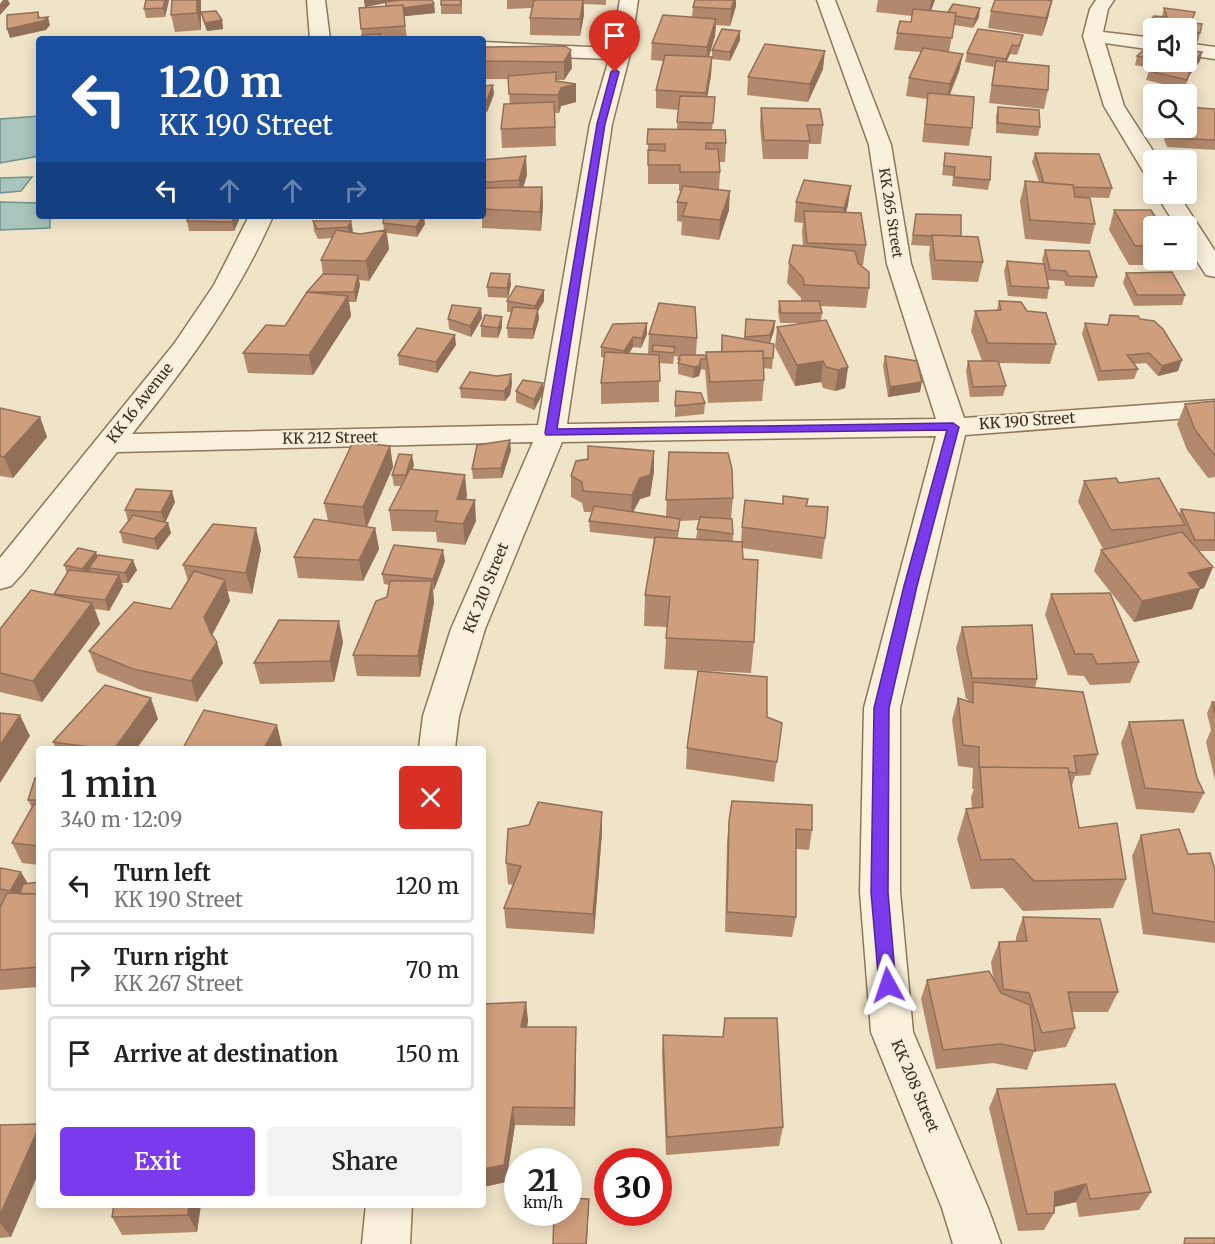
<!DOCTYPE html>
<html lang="en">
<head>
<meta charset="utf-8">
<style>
	:root { --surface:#fff; --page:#f2f2f2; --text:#222; --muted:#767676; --line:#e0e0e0; --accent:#7c3aed }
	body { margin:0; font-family:Merriweather,serif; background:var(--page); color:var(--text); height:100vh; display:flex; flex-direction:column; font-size:22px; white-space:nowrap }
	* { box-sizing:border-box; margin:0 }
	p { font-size:20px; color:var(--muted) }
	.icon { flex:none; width:33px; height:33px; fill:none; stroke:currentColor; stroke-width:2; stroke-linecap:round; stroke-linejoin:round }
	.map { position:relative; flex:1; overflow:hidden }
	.sheet { position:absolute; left:36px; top:746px; width:450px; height:462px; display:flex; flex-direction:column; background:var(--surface); border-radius:6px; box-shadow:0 3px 15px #0003 }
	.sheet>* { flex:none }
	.guide { position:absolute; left:36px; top:36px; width:450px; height:183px; border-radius:6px; box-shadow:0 3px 15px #0003; background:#1a4fa0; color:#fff; overflow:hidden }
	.tools { position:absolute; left:1143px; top:18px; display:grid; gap:12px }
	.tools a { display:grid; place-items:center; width:54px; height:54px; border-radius:6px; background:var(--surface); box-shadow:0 3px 15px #0003; font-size:30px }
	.speed { position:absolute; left:504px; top:1148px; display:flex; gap:12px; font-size:30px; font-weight:700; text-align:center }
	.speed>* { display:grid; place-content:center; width:78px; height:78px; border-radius:50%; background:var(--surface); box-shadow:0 3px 15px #0003; line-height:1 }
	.speed small { font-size:15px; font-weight:400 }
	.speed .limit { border:9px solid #d22; background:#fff; color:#111 }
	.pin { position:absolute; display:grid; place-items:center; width:51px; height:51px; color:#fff; margin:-62px -26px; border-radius:50% 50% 50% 0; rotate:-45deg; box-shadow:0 0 6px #0007 }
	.pin .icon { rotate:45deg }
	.me { position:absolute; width:66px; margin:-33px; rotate:355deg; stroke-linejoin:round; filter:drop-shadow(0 0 4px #0008) }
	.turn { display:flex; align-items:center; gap:21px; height:126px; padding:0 24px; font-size:27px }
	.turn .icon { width:78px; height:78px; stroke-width:2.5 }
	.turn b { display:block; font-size:42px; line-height:51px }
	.lanes { display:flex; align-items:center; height:57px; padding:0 24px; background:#0003; justify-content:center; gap:30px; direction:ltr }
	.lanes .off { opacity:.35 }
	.round { display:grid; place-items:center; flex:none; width:63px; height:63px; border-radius:6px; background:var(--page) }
	.head { display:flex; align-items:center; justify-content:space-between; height:102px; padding:0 24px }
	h1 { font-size:36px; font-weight:600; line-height:45px }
	.action { display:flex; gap:12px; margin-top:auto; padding:12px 24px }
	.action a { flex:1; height:69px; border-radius:6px; background:var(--accent); color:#fff; font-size:24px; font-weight:600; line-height:69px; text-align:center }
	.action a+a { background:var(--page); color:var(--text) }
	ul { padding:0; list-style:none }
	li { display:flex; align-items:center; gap:18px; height:75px; margin:0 12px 9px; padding:0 12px; border:3px solid var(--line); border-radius:6px }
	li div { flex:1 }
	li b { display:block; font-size:22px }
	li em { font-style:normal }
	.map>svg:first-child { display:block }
	.water { fill:#a9c4bc; stroke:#6f938a; stroke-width:1.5 }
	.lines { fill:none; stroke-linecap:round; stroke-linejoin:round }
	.minor-casing { stroke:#8d765c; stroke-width:3 }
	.minor { fill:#faf1dc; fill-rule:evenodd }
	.wall { fill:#b2896c; fill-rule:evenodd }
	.shaded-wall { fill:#916f58 }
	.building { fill:#cf9f7d; stroke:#916f58; stroke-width:1.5 }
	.route { fill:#7c3aed; stroke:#51269a; stroke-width:1.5 }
	.labels { text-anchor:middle; stroke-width:4.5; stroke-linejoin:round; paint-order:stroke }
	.far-street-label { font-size:14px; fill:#3d2e20; stroke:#f7eed8 }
	.street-label { font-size:15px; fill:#3d2e20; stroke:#f7eed8 }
</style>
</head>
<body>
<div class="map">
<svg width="1215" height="1244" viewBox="0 0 1215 1244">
	<rect width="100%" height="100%" fill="#f0e4c8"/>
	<!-- water -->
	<path class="water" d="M39 116V156L0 163V119Z
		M32 177 21 191 0 193V178Z
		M0 202 39 203V216H50V228L0 230Z"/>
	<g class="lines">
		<!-- minor casing -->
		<g class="minor-casing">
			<path id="minor" d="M307 0H325L330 39H310Z
				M620 0H638L630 54 612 124 567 424 936 419 887 264 869 145 817 0H835L891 145 911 264 964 418 1215 400V416L965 435 900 708V892L913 1032 988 1208 1001 1244H953L942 1208 871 1032 860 892 864 708 936 436 562 442 485 629 459 716 455 748H419L423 716 451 629 533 442 117 452 23 573 11 586 0 589V558L174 344 214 285 249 216H273C238 297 187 366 132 434L538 425 590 124 609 59 483 54V42L611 48Z
				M1096 0H1114L1108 9 1103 32 1154 38V50L1105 43 1124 106 1159 160H1154V178L1146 176 1104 106 1083 36 1090 9Z
				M1186 43 1215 47V59L1186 55Z
				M1156 194H1178L1215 251V277L1206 275 1186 244V226H1176Z
				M366 1204H412L410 1244H362Z"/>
		</g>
		<!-- minor -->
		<use href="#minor" class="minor"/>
	</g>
	<!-- wall -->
	<path class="wall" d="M146 0H169L165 17 146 18 144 9Z
		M172 0H201V30L175 32 171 15Z
		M364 0H432L434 4 435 13 404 16 407 39H360L362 36 359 8 385 6V3L365 7Z
		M432 0H462V14H441V0Z
		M507 0H606V5L584 4V15L580 36 530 35V18L532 8 507 9Z
		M878 0H935L931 11 979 17 973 28 954 25 949 52 963 54 959 71 950 95 972 128 969 146 922 142 927 99 906 96 909 78 921 52 894 50 897 33 911 22 912 16 876 12Z
		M1052 1 1048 18 1042 36 988 28 991 11Z
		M736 6 730 26 716 25 715 36 709 57H712V50L740 31V40L730 61 712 59 711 75 707 97H715L712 130 726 143 725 162H719L720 172 719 190 729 210 719 240 681 235 682 222 677 221V202L682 191H679V184H648V129H677L678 110 656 108V90L663 61 651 60 652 43 692 17 693 7Z
		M1164 8 1192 23 1200 33 1198 42 1186 41V28H1154V36L1144 34 1146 25 1162 16Z
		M201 12 222 20 223 29 207 31 203 21Z
		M978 29 1021 44 1017 55 1010 54 1006 62 1048 90 1044 109 989 103 994 67 965 62 967 53Z
		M565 46 572 68 564 80H556V81L576 102 561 106 559 113H555L556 146 502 148 501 129 510 104 508 79H483V47Z
		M1154 47V62L1200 61 1189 76 1184 89 1146 80 1150 68 1135 65 1137 56Z
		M823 69 808 102 747 95 748 77Z
		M483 86 494 94 487 112H483Z
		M998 107 1040 127 1038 136 996 133V116Z
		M761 108 823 125 821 144H809L808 159H763L760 126Z
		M1215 109V150L1167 147 1160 128H1186Z
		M945 153 990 180 988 190 952 186 953 176 942 175Z
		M1035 153 1112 188 1109 198 1077 197 1095 224 1090 244 1025 239 1020 201 1025 181 1039 182 1032 162Z
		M483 160 527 175 523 187H542L543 206 541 231 482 228V216H483Z
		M796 202 848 205 846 212 866 245 863 265H860L869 288 866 308 820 306 822 313 821 321 848 367 845 388 835 391 823 388 821 382 795 386 775 347 777 327 801 323H780L778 311 779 301H801V298L787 283 789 263 803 246 802 231 803 223 794 222Z
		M1114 210 1154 226V260H1168L1167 265H1129L1109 230Z
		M916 214 961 236 983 262 978 282 932 280 929 254 930 246 911 245Z
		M239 220 234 231H189L187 221Z
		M313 221H351L352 232 360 234 384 230 383 223 425 224 417 237 387 233 389 249 369 281 359 280 360 285 356 302H349L351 316 313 375 248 373 243 353 285 326 307 293 323 274 321 260 332 238 318 239 314 231Z
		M1045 250 1097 277 1094 287 1065 286 1064 281 1048 280 1049 288 1047 299 1008 296 1004 271 1007 261 1043 264 1042 260Z
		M1126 273 1185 295 1182 305 1134 306 1123 283Z
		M511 284 508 298 488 297 487 287Z
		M544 290V301L538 311 539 319 533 339 508 338 507 328 511 312H507V301Z
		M999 301 1027 311 1056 344 1050 364 999 363 1006 386 1003 396 970 397 966 371 968 361H982L971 331 975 311 997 310Z
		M1110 315 1178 371 1158 376 1146 363 1134 364 1138 369 1134 379 1098 381 1082 334 1085 323 1108 325Z
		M482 318 471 337 449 329 448 319Z
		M746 319 775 321 774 331 770 343 773 358 772 369 764 368V380L762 401 708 403 705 370 701 369 699 376 693 378 678 374V359L679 357 674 356 673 364 659 363V402L601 404V383L605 358 601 357V347L647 323V334L641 348 633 347 629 353 652 355 648 354 649 334 697 338 696 355 706 356V352H721L722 335 744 339Z
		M481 326 502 327 498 338 481 337Z
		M456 345 437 373 399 365 398 355Z
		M885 356 920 392 888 397 883 366Z
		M511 374 512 384 510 395 505 401 461 398 460 388 497 376Z
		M516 391 543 393 534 410 516 402Z
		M676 391 705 403 704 414 675 417Z
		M1215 401V477L1208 478 1187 450 1177 424 1185 404Z
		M0 408 40 417 47 437 13 478 0 476Z
		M390 446 393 467 367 527 375 528 379 549 363 581 298 578 294 557 328 521 324 503Z
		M511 450 502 478 473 479 472 469Z
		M669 452 733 498 731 519 733 534V541L741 542 742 527 782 504 808 499 807 506 825 538 822 559 742 548 743 559 754 642 751 673 664 669 667 627 644 626 645 595 654 539 590 532 589 521 592 512H584L582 503 571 497V476L654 471 650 496 640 499 633 512 666 516ZM699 520 696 539 678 538 680 521Z
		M414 465 412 469 467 496 466 500 476 521 465 545 437 542 436 532 392 531 389 510 401 486H394L392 475Z
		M1084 481 1119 483 1179 514 1181 509 1215 513V551H1199L1213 567 1204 588 1200 589 1192 609 1134 622 1094 571 1101 550 1103 549 1078 502Z
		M175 502 165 522 168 523 171 533 158 550 123 543 120 532 128 521 125 510Z
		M261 549 252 594 227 591 230 601 212 635 223 663 197 702 141 690 97 672 89 651 171 609 188 581 183 565Z
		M97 556 137 570 128 583H122L123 586 109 611 95 609 100 624 42 702 0 692V629L55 595 54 594 67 573 64 565Z
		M445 561 434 590 433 589 434 602 420 677 357 676 353 655 387 597 389 585 384 584 382 574Z
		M1051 594 1139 662 1130 683 1090 685 1084 676 1068 675 1045 615Z
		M962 627 1037 679 1035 688 1098 754 1090 775 1075 776 1072 786 1079 828 1126 879 1113 908 1023 911 1003 888 971 889 957 839 966 809 972 808 971 797 974 789H972L973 768 958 766 952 720 958 698 967 701 968 699H966L956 648Z
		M343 642 334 682 260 684 254 663Z
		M1212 702H1215V780L1206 742 1211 730 1207 713Z
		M767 717 782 723 774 782 686 769 687 748Z
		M158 719 137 748H56L53 742Z
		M1129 722 1197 778 1204 793 1194 813 1136 809 1121 743Z
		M39 778V865L22 863 12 843 32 808 28 800Z
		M602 812V832L594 934 506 928 504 908 513 885 508 884 506 863Z
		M729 821 812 830 809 850 796 849V917L792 937 725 932 727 842Z
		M1141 835 1188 854 1215 870V943L1143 934 1132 856Z
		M0 870 27 882 26 884 39 882V987L0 990Z
		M1023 917 1118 992 1108 1012H1072L1075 1028 1066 1047 1034 1052 1027 1070 993 1063 936 1069 921 999 927 980 993 977 991 962 999 942H1016V937Z
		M526 1002 528 1021 527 1027 576 1046 575 1126 515 1125 506 1182 483 1187Z
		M663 1035 783 1127 779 1146 666 1155 662 1054Z
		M997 1089 1151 1192 1139 1210 1079 1217 1076 1202 1054 1207V1213L1044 1230 1018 1231 989 1108Z
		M0 1125 11 1237 0 1238Z
		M114 1204H201L197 1232 122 1235 112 1217Z"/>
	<!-- shaded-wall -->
	<path class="shaded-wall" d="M3 0H8L10 4 0 15V4Z
		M165 0H169L165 17 163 8Z
		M197 0H201V30L197 13Z
		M364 0H400L365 7Z
		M583 0 584 15 580 36V19Z
		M734 0H736V6L730 26 731 9Z
		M931 0H935L928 18Z
		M1052 1 1048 18 1042 36 1046 18Z
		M434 4 435 13 389 18 388 9Z
		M980 8 979 17 973 28 975 19Z
		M38 12 41 21 48 17 50 25 46 30 10 38 7 29 38 18Z
		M716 19 715 36 706 65 707 47Z
		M222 20 223 29 207 31 205 23Z
		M740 31V40L730 61V52Z
		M1012 45 1010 54 1004 68 1006 59Z
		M571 50 572 68 564 80V62Z
		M825 51 823 69 808 102 810 84Z
		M1202 52 1200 61 1189 76 1184 89 1191 67Z
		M963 54 959 71 946 102 950 84Z
		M712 57 711 75 705 111 706 93Z
		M576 84V102L561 106 559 113 558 95 561 88Z
		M493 85 494 94 487 112 486 102Z
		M526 156 527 175 520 199 519 180Z
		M851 186 848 205 842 228 844 208Z
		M542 187 543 206 541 231 540 212Z
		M730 191 729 210 719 240 720 220Z
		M234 216H238L239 220 234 231 232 222Z
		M423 216H424L425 224 417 237 416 227Z
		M351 221 353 231 349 237 348 227Z
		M386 230 389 249 369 281 366 261Z
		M510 274 511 284 508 298 507 288Z
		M358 275 360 285 356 302 354 292Z
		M544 290V301L538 311 539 319 533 339V329L535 316V306Z
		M348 296 351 316 313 375 309 355Z
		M481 308 482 318 471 337 470 326Z
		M502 317V327L498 338V328Z
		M775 321 774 331 769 345 770 335Z
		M647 323V334L641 348 642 338Z
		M455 335 456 345 437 373 436 362Z
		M633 337V347L624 361V351Z
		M701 359V369L699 376 693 378 694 367Z
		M1182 360 1178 371 1158 376 1162 366Z
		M823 361 821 382 795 386 797 365Z
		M848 367 845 388 835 391 838 370Z
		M511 374 512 384 510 395 505 401 504 391Z
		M922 382 920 392 888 397 890 387Z
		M543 383V393L534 410V400Z
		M40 417 47 437 13 478 4 457Z
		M510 440 511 450 502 478 501 468Z
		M390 446 393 467 366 528 363 507Z
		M654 451V471L650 496 640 499 631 516 632 495Z
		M412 455 414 465 407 486 406 475Z
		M465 475 467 496 459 520 457 499Z
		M172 491 175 502 165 523 161 512Z
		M475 500 476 521 465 545 463 524Z
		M168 523 171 533 158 550 154 539Z
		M256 528 261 549 252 594 246 573Z
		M375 528 379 549 363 581 359 560Z
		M443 550 445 561 434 590 433 579Z
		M96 552 100 563 89 568 91 573 86 580 82 569Z
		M133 560 137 570 128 583 125 573Z
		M1213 567 1204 588 1200 589 1192 609 1134 622 1142 601 1188 573Z
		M119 575 123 586 109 611 105 600Z
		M225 580 230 601 210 639 204 617Z
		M432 581 434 602 420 677 418 656Z
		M92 603 100 624 42 702 33 681Z
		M339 621 343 642 334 682 330 661Z
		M217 642 223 663 197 702 191 681Z
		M151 698 158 719 137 748H115Z
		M20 715 30 736 0 783V745Z
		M277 725 282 746 281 748H264Z
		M602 812V832L594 934 593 914Z
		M21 872 27 882 15 901 10 891Z
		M526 1002 528 1021 523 1046 521 1027Z
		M576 1027V1046L575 1126 574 1108Z
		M513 1107 515 1125 506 1182 483 1187V1169Z
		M39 1127V1172L11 1237 0 1223V1215Z
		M1086 1184 1076 1202 1046 1209 1055 1192Z
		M589 1199 587 1244H586Z
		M189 1204H201L197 1232 188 1215Z"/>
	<!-- building -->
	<path class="building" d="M146 0H165L163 8 144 9Z
		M172 0H197V13L171 15Z
		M402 0H432L434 4 403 8V5L387 6 385 2Z
		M441 0H461V5H441Z
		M534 0H583L580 19 530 18Z
		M695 0H734L731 9 693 7Z
		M995 0H1047L1052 1 1046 18 991 11Z
		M953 4 980 8 975 19 955 16 956 13 948 12Z
		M403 5 405 26 361 29 359 8Z
		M1164 8 1195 12 1191 23 1202 24 1200 33 1186 31V28H1168L1146 25 1154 16 1167 17Z
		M913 9 956 13 952 38 897 33 900 21 911 22Z
		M216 11 222 20 205 23 201 12Z
		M38 12V18L48 17 43 21 7 29V15Z
		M663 15 716 19 707 47 652 43Z
		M722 29 740 31 730 52 712 50Z
		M978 29 1023 35 1019 46 1012 45 1006 59 967 53Z
		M380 34 378 39H360L362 35Z
		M765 44 825 51 810 84 748 77Z
		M565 46 571 50 564 62 483 61V47Z
		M1148 46 1154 47V59L1137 56Z
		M923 48 963 54 950 84 909 78Z
		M1186 50 1202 52 1191 67 1187 80 1149 71 1154 62H1186Z
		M665 55 712 57 706 93 656 90Z
		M996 61 1049 66 1048 90 992 85Z
		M556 72V81L576 84 561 88 558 95 509 94 508 76Z
		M493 85 486 102 483 103V86Z
		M928 93 974 97 972 128 925 124Z
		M680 96 715 97 713 123 677 122Z
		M554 102 555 127 501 129 504 104Z
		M998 107 1039 110 1040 127 998 123Z
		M1186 107 1215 109V140L1170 138 1166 128H1186Z
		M761 108 820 109 823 125H807L810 141 764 140Z
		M648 129 725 130 726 143H706V149H718L720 172H680V165H648V150L665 151V144H647Z
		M945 153 991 157 990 180 954 177 955 167 944 166Z
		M1035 153 1099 154 1112 188 1074 187 1073 185 1044 183Z
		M526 156 519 180 490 182H483V160Z
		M804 180 851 186 844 208 796 202Z
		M1025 181 1073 185 1075 197 1090 198 1095 224 1030 220Z
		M683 186 730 191 720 220 682 216 687 203 677 202Z
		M542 187 540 212 483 209V198L485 188Z
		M1114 210H1151L1161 226H1154V245L1135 246Z
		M804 211 861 213 866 245 807 243Z
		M916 214 961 215V236L932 235V236L913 235Z
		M189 216H234L232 222 187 221Z
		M384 216H423L416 227 383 223Z
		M313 221H351L348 227 317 229Z
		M336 230 360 234 386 230 366 261 321 260Z
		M932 235 978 237 983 262 935 260Z
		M793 245 855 251 858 263 869 272V288L804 285 803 278 789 263Z
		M1045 250 1089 251 1097 277 1068 276 1066 271 1050 270Z
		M1007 261 1044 264 1049 288 1011 286Z
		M1172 272 1185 295H1137L1126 273Z
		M491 273 510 274 507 288 487 287Z
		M323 274 358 275 354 292H307Z
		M516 286 544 290 535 306 507 301Z
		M307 292 348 296 309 355 243 353 266 325 285 326Z
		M779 301H819L822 313H781Z
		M999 301 1021 302 1027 311 1046 313 1056 344 988 343 975 311 1001 310Z
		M659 303 695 307 697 338 649 334Z
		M452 305 481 308 470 326 448 319Z
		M513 307 538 309 533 329 507 328Z
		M485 315 502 317 498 328 481 326Z
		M1110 315 1138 316 1140 319 1154 321 1163 329 1182 360 1162 366 1149 353 1127 355 1138 369 1101 371 1085 323 1108 325Z
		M746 319 775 321 770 335 745 337Z
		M826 320 848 367 838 370 826 367 823 361 797 365 777 327Z
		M647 323 642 338 633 337 624 351 601 347 613 324Z
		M417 328 455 335 436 362 398 355Z
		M722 335 774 344 773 358H763V351L721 352 722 350Z
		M653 345 675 347 674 353 652 351Z
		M763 351 764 380 710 382 706 352Z
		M605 352 659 355 660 381 601 383Z
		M681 355H704L706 356V359H701L699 366 694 367 678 363 680 360 678 359Z
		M885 356 917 361 922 382 890 387Z
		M968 361H998L1006 386 973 387Z
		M470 372 497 376 511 374 509 385 504 391 460 388Z
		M523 380 543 383 534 400 516 391Z
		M676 391 701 393 705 403 675 406Z
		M1215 401V456L1195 430 1185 404Z
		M0 408 40 417 4 457 0 456Z
		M510 440 501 468 472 469 477 445Z
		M353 442 390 446 363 507 324 503Z
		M588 446 654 451 650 475 640 478 632 495 583 491 582 482 571 476 576 461 588 459Z
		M669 452 728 453 732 469 733 498 666 500Z
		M399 454 412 455 406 475H392Z
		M410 469 465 475 457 499 475 500 463 524 435 521 438 511 389 510Z
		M1116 478 1119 483 1159 478 1185 525 1111 530 1084 481Z
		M136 489 172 491 161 512 125 510Z
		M783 496 808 499 806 506 828 507 825 538 742 527 745 500 783 504Z
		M594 506 680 519 678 531 589 521Z
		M1181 509 1215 513V540H1195Z
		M133 515 168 523 154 539 120 532Z
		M700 517 732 519 733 534 697 529Z
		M314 519 375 528 359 560 294 557Z
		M213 524 256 528 246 573 183 565Z
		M1182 532 1213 567 1188 573 1201 588 1142 601 1101 550Z
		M655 537 742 542 743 559 758 560 754 642 666 638 670 597 645 595Z
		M394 545 443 550 433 579 382 574Z
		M78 548 96 552 82 569 64 565Z
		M98 555 133 560 125 573 89 568Z
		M69 570 119 575 105 600 54 594Z
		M194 571 225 580 204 617 211 634 217 642 191 681 133 669 89 651 134 602 171 609Z
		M390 581H432L418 656 353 655 376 601 387 597Z
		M31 590 92 603 33 681 0 673V629Z
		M1110 593 1139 662 1097 664 1092 654H1075L1051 594Z
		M279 620 339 621 330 661 254 663Z
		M1032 625 1037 679 972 678 962 627Z
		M698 671 767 677V717L782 723 777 762 687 748Z
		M973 682 1083 692 1098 754 1074 756 1077 773 1069 772 1068 768 980 767V768H979V747L963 745 958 698 973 703Z
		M105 685 151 698 115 748H96L53 742Z
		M1212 702H1215V714Z
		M204 710 277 725 264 748H183Z
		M0 713 20 715 0 745Z
		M1183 720 1197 778 1204 793 1145 788 1129 722Z
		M980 767 1068 768 1079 828 1117 823 1126 879 1034 881 1013 859 981 860 966 809 983 807Z
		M35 778H39V800H28Z
		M732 801 812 805V830L796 829V917L727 912 729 821Z
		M538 802 602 812 593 914 504 908 521 866 506 863 508 829 529 825Z
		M34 804 39 805V846L12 843Z
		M1179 829 1188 854 1210 853 1215 870V922L1153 913 1141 835Z
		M1 868 21 872 10 891 0 889V870Z
		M39 882V894H20L23 884Z
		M7 893 39 894V967L0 970V908Z
		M1023 917 1100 919 1118 992H1068L1075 1028 1042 1033 1029 993 1003 989 999 942 1027 941Z
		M989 971 1001 993 1030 1005 1035 1051 1001 1044 943 1050 927 980Z
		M526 1002 521 1027H576L574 1108 513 1107 504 1165 483 1169V1004Z
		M725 1018H777L783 1127 667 1137 663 1035 723 1037Z
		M1115 1084 1151 1192 1090 1199 1086 1184 1055 1192 1054 1213 1027 1214 997 1089Z
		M39 1124V1127L0 1215V1125Z
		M568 1198 589 1199 586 1244H553L554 1212H568Z
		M114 1204H189L188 1215 112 1217Z
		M1185 1238H1215V1244H1184Z"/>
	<!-- route -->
	<path class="route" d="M615 69 619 72 605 124 557 429 953 423 959 427 917 586 889 708 888 892 896 985 894 991 888 993 882 991 879 985 871 892 874 708 904 586 947 430 546 435 545 433 597 124 611 72Z"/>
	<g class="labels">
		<!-- far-street labels -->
		<g class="far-street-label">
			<text transform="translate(891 213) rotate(81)" y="5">KK 265 Street</text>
		</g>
		<!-- street labels -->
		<g class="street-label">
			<text transform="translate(140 403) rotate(-52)" y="5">KK 16 Avenue</text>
			<text transform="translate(1027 421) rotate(-4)" y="5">KK 190 Street</text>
			<text transform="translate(330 438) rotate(-1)" y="5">KK 212 Street</text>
			<text transform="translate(486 588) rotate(-68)" y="5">KK 210 Street</text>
			<text transform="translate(915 1086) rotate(67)" y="5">KK 208 Street</text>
		</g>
	</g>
</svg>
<div class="tools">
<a><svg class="icon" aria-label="sound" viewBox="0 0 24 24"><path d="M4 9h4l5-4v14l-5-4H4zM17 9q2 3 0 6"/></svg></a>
<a><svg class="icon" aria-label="search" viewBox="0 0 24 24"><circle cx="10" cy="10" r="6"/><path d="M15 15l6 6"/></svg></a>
<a>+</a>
<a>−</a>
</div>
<div class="speed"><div>21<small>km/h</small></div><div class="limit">30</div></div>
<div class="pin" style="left:615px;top:72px;background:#d93025"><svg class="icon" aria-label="arrive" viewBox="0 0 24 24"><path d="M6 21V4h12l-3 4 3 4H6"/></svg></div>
<svg class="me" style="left:888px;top:985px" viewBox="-20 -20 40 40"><path d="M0-17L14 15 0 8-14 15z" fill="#7c3aed" stroke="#fff" stroke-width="4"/></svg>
<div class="guide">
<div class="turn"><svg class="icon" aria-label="left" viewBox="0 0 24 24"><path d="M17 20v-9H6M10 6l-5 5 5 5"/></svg><div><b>120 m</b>KK 190 Street</div></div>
<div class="lanes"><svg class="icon" aria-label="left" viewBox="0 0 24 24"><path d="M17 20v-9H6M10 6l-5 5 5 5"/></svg><svg class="icon off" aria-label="ahead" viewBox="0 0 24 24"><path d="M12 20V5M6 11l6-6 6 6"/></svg><svg class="icon off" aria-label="ahead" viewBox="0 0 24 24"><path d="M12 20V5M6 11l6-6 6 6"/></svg><svg class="icon off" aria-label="right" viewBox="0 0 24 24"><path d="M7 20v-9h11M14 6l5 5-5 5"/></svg></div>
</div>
<section class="sheet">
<div class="head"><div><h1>1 min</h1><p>340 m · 12:09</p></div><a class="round" style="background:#d93025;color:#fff"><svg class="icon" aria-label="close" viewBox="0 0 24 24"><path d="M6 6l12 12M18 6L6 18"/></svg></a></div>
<ul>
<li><svg class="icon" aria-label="left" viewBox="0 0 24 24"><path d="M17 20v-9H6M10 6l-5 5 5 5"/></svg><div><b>Turn left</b><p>KK 190 Street</p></div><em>120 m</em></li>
<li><svg class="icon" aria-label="right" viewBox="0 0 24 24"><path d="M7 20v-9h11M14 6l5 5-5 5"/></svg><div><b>Turn right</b><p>KK 267 Street</p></div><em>70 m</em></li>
<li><svg class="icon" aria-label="arrive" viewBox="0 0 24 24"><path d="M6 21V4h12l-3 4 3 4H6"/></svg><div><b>Arrive at destination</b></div><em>150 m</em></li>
</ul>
<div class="action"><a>Exit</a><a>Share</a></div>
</section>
</div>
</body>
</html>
